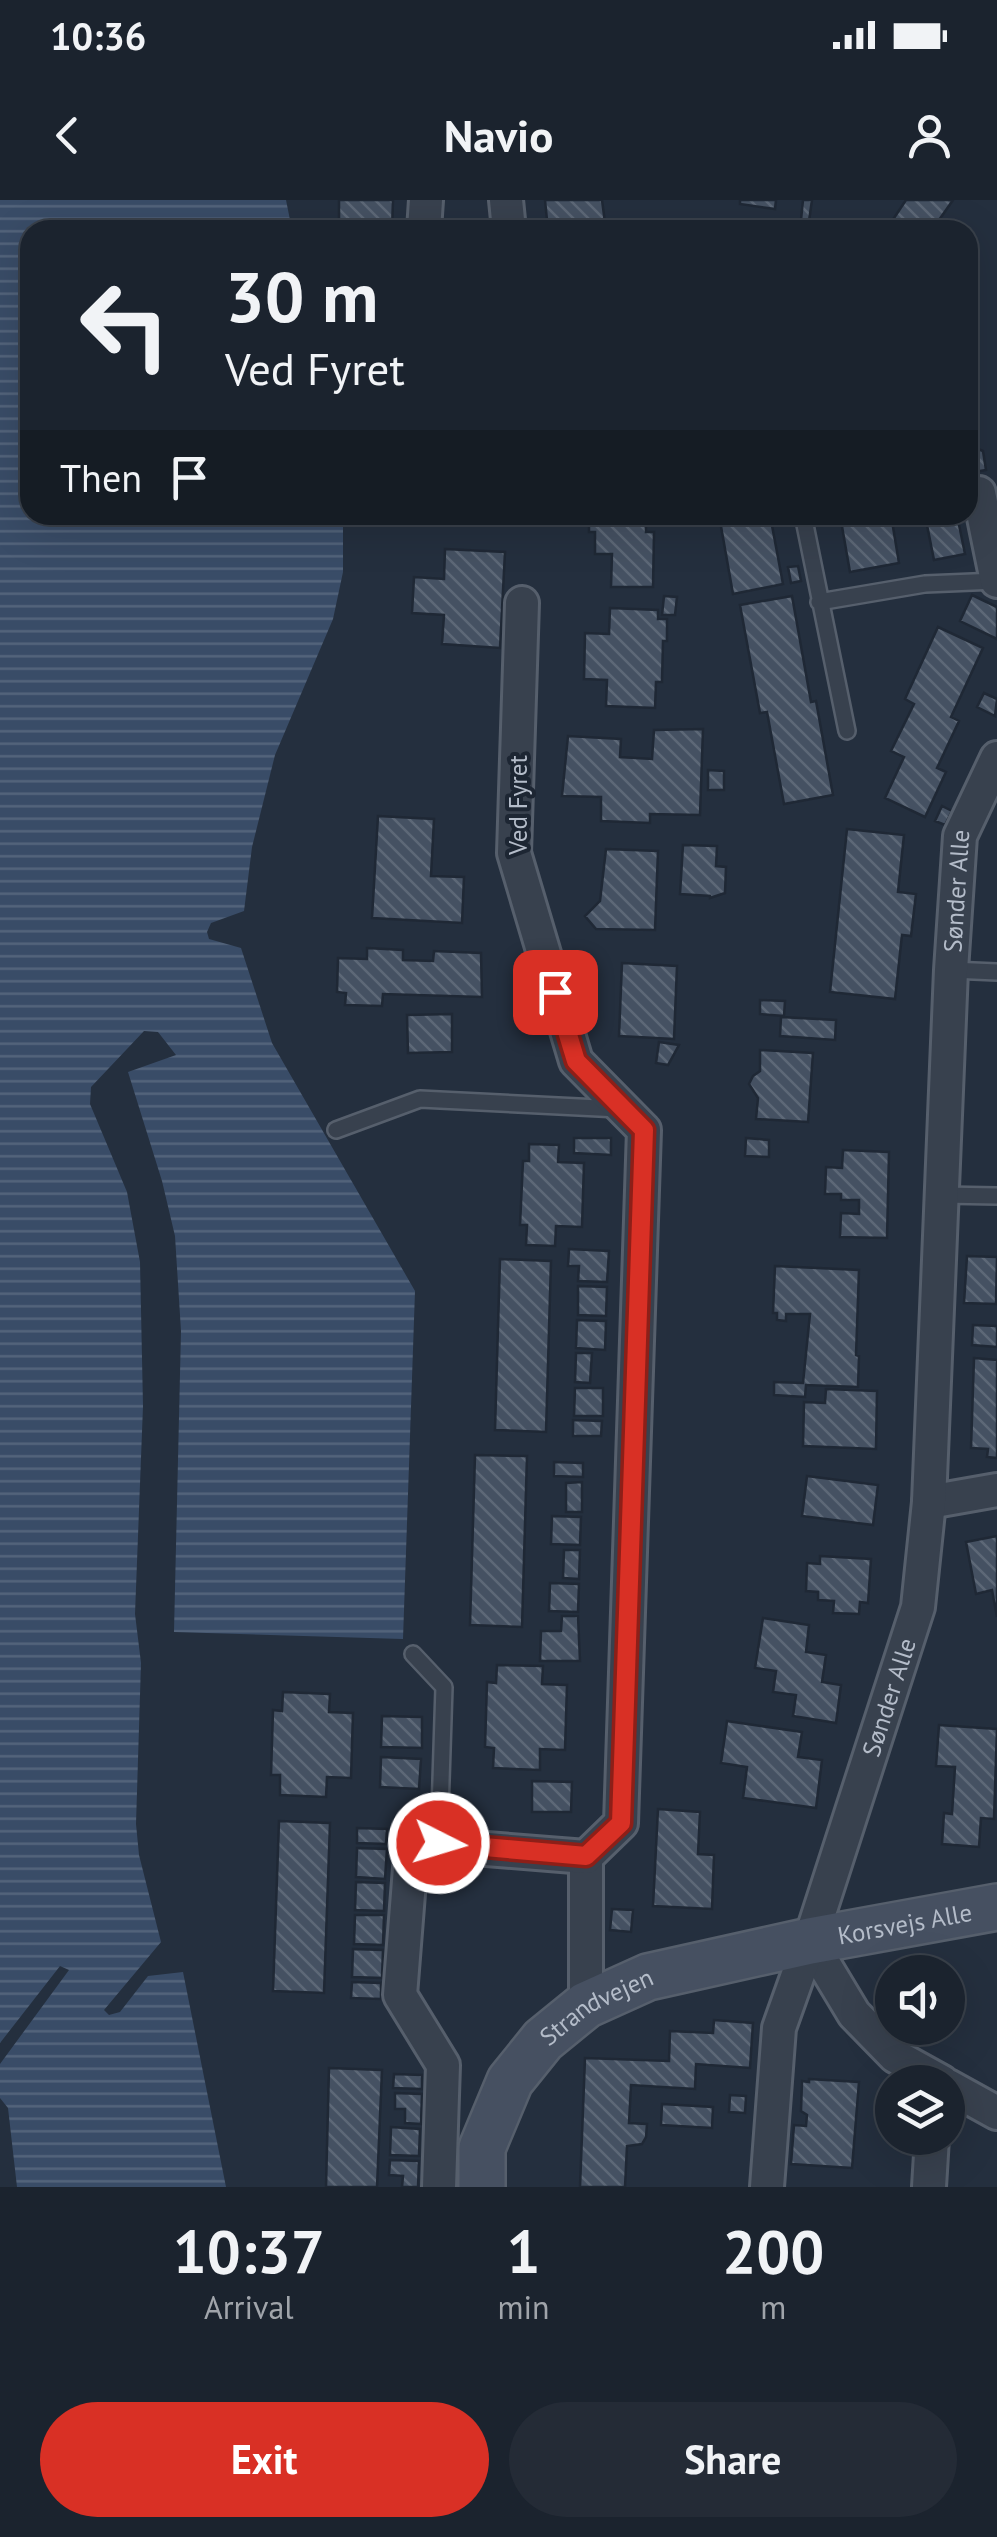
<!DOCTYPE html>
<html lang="en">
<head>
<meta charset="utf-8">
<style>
	:root { --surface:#1b232e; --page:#242b36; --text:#f1f3f6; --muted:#a0a4aa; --line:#39404a; --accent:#d93025 }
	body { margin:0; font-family:"PT Sans",sans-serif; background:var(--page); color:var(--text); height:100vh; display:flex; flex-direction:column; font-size:38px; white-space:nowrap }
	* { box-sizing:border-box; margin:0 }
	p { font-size:32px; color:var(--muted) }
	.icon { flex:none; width:55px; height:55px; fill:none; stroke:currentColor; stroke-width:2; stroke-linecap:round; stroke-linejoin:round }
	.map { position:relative; height:1987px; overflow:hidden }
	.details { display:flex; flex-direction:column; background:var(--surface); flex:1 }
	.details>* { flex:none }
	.hud { position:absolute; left:20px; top:20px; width:958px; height:305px; border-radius:30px; box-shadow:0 10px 40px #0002,0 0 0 2px var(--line); background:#1b232e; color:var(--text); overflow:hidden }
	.tools { position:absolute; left:875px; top:1755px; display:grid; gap:20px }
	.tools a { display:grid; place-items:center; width:90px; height:90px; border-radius:50%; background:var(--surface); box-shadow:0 10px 40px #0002,0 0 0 2px var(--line); font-size:50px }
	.pin { position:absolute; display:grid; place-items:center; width:85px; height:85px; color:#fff; margin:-42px; border-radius:20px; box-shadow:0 5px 15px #0006 }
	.me { position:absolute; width:110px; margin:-55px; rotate:95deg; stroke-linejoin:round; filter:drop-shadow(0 0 8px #0008) }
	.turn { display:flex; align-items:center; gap:35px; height:210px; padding:0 40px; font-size:45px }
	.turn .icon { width:130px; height:130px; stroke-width:2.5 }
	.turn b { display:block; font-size:70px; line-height:85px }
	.then { display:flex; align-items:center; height:95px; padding:0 40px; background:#0003; gap:20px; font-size:38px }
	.eta { display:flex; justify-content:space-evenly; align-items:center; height:170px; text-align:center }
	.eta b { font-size:60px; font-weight:700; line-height:70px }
	.button { display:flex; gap:20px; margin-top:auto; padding:20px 40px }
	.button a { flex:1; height:115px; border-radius:60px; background:var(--accent); color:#fff; font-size:40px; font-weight:700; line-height:115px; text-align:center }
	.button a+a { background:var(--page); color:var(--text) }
	.status { display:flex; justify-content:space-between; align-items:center; height:70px; padding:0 50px; background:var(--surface); direction:ltr }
	.status svg { height:28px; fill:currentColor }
	header { display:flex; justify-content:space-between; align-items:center; height:130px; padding:0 40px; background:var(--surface); font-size:45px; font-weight:700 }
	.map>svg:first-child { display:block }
	.water { fill:url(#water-rules) }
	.building { fill:url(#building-back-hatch); stroke:#1f2835; stroke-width:2.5 }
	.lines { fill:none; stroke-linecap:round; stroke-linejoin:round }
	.lane-casing { stroke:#565f6c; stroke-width:20 }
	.street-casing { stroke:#565f6c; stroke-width:38 }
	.secondary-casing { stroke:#565f6c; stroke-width:50 }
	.lane { stroke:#38414e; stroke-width:15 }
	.street { stroke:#38414e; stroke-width:32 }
	.secondary { stroke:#465061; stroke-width:45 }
	.route-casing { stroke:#8d1f18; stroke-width:25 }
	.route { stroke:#d93025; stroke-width:18 }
	.labels { text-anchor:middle; stroke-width:8; stroke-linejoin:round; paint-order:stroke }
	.street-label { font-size:25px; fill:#b4bcc9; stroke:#1d2633 }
</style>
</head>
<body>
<div class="status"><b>10:36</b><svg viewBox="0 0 49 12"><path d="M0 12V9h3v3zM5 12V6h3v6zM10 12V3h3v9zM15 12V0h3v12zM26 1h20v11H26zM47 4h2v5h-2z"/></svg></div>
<header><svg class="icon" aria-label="back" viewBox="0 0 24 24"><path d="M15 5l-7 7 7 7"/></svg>Navio<svg class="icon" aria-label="person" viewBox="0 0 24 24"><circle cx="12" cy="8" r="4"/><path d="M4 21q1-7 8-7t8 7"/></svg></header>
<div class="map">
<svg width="997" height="1987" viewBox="0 0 997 1987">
	<defs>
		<pattern id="water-rules" width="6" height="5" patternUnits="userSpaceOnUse" patternTransform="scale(2.5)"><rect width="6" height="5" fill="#394c67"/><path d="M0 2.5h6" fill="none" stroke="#53647b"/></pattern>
		<pattern id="building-back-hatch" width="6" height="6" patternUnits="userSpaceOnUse" patternTransform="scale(2.5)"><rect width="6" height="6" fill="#455162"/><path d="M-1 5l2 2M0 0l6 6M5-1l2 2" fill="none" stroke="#5d6877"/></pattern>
	</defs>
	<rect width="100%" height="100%" fill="#242f3e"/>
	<!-- water -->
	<path class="water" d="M0 0H286L292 30H30V315H343V372L333 419 275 555 252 647 244 711 211 723 207 732 209 739 241 748 272 843 415 1091 403 1439 174 1432 181 1131 175 1036 162 981 128 872 176 855 158 832 144 831 91 887 90 904 127 992 140 1062 143 1206 135 1414 141 1463 136 1624 139 1655 161 1742 104 1810 109 1815 120 1812 148 1776 183 1772 226 1987H17L8 1908 0 1898V1864L69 1770 60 1766 0 1843Z"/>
	<!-- building -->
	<path class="building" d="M339 0H393L392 30H339Z
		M545 0H602L606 30H548Z
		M740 0H776L775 9 740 4Z
		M803 0H812L809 21 801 20Z
		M906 0H953L932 30H886Z
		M968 245 983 251 986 270 968 273Z
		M581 315H646V332H654L653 387H611L612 354H595V332H589V325H581Z
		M719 315H770L783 384 733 394Z
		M840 315H891L899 363 850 372Z
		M925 315H957L965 354 934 360Z
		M445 349 505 352 500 448 442 444 444 415 412 413 414 377 444 379Z
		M798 366 801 381 791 383 788 367Z
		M972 395 997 407V439L960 421Z
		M664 396 677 397 675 415H662Z
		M792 396 811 502 816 501 833 595 784 604 767 512 760 513 740 405Z
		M610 408 658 410V419H667V441H663L662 482H656L655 508 606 506 607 480 584 479 585 433 609 434Z
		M938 427 983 448 951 517 959 521 937 568 946 572 925 617 885 598 904 557 891 551 914 504 905 499Z
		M984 493 997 499 995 516 977 507Z
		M703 529 700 615 650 614V623L601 621V597L562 596 568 536 621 539 620 557 652 559 654 530Z
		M708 570 724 571V590H708Z
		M942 606 952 611 945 625 935 621Z
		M378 616 434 619 431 676 464 677 462 723 372 718Z
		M847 629 904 635 898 692 916 694 911 736 902 735 895 799 830 792Z
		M683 645 717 646 716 666 726 667 725 693 710 698V696L680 694Z
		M606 649 658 651 655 730 596 729 585 716 600 701Z
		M367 748 403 750V760L433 761 434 751 481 753 482 797 383 794 382 806 345 805 346 793 337 792 338 758 367 759Z
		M622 763 677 766 674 839 619 836Z
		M760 800 785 801 784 816 760 814Z
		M452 814V852L408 853 407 815Z
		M781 817 836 820 835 840 780 836Z
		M659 842 679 845 668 865 656 863Z
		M760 850 813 853 808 922 756 919 758 898 749 884 753 876 760 871Z
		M574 938H611V955L574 953Z
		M746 938 769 940V957L745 956Z
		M529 944 559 945 558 962 584 963 582 1027 556 1026 555 1046 526 1045 527 1025H520L523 961H529Z
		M843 950 889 952 887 1038 840 1037 841 1013 859 1014V1000H841V994H825L826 967 842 968Z
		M569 1049 609 1051 607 1082 578 1081 579 1066H568Z
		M967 1056 997 1057 996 1104 964 1103Z
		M500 1059 551 1061 546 1232 495 1230Z
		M775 1066 859 1070 856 1155 859 1156 858 1187 806 1185 805 1197 774 1195V1182L803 1183 810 1114H786V1121L777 1120V1113H773Z
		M578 1086 607 1087 606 1116 578 1115Z
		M577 1120 606 1121 605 1150 576 1148Z
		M973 1125 997 1126V1147L972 1145Z
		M576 1153H592L590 1183 575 1182Z
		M974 1158 997 1160V1258L987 1257 988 1249 971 1248Z
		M575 1188H603V1216H574Z
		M826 1189 877 1191 876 1249 803 1246 804 1202 825 1203Z
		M573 1220 602 1221 601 1236H573Z
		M475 1255 527 1256 522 1427 470 1425Z
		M554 1262 583 1263V1277L554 1276Z
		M807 1276 878 1285 873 1325 802 1316Z
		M582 1282V1312H566V1283Z
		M552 1316 581 1317 580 1345 551 1344Z
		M997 1336V1417L992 1390 976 1394 966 1342Z
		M564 1350H580L579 1379 563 1378Z
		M820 1356 871 1359 868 1403 860 1402 859 1414 833 1413 834 1401 818 1400V1392L806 1391 807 1363 820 1364Z
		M550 1383 579 1384 578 1412 549 1411Z
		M562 1416H578L580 1461H540L541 1431H561Z
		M763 1418 809 1425 806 1452 826 1455 822 1482 841 1485 836 1523 793 1516 796 1495 773 1492 776 1471 755 1468Z
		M497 1465 543 1466 542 1484 567 1485 565 1550 540 1549V1570L493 1568 494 1548 485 1547 487 1482 496 1483Z
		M283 1492 330 1494 329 1512 353 1513 351 1578 327 1577 326 1597 280 1595V1575H271L273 1510 282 1511Z
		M382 1516 422 1517V1548L381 1547Z
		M727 1521 802 1532 798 1557 822 1560 816 1608 743 1598 747 1567 721 1563Z
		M939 1525 997 1529 994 1619 981 1618 979 1647 942 1644 944 1613 952 1614 955 1567 936 1566Z
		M381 1557 421 1559 419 1589 380 1587Z
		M532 1581 572 1582 571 1612H532Z
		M658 1609 700 1612 698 1654 714 1655 712 1709 653 1706Z
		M279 1621 330 1623 324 1793 273 1791Z
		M357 1628 387 1629 386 1644 357 1643Z
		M357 1648 387 1649 385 1679 356 1677Z
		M356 1682 385 1683 384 1711 355 1710Z
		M612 1709 633 1710 631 1732 610 1730Z
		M355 1715H384L383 1745 354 1744Z
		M353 1749 383 1750 382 1778 352 1777Z
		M352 1782 381 1783V1799L351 1798Z
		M714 1820 753 1823 750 1868 696 1864 695 1889 631 1885 629 1923 647 1924 646 1937 642 1944 627 1946 625 1987H580L585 1858 669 1861 670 1831 713 1833Z
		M329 1868 382 1870 377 1987H326Z
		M394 1874 422 1875V1889L393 1888Z
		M809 1879 859 1882 852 1968 791 1964 794 1925 806 1926 807 1915 801 1911 802 1881 809 1882Z
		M395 1893 422 1894 421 1924 405 1923V1909H395Z
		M730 1895 746 1896 745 1913 729 1912Z
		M662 1904 713 1907 712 1928 661 1925Z
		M391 1927 420 1929 419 1956 390 1955Z
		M390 1960 419 1961 418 1987H402L403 1976 389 1975Z"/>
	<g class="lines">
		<!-- lane casing -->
		<g class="lane-casing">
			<path id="lane" d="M803 315 847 531
				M819 402 925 384 997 381
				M951 770 997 772
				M336 930 420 899 619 909
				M942 995 997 996
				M413 1454 444 1487 439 1643"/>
		</g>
		<!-- street casing -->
		<g class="street-casing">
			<g id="street">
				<path d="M506 0 509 30"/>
				<path d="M424 30 426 0"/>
				<path d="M979 293 997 381"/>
				<path d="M929 1302 997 1290"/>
				<path d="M810 1741 854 1814 895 1856 942 1882"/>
				<path d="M586 1805V1657"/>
				<path d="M948 1886 997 1913"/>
				<path d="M439 1987 443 1865 400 1795 412 1643 586 1657 621 1623 644 930 576 861 514 653 522 403"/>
				<path id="s1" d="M767 1987 779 1828 810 1741 918 1407 929 1302 951 770 960 636 997 558"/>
				<path d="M929 1987 932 1938"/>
			</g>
		</g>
		<!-- secondary casing -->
		<g class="secondary-casing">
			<g id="secondary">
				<path id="s2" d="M482 1987V1948L510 1881 543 1840 586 1805 648 1777 810 1741 997 1707"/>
			</g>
		</g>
		<!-- lane -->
		<use href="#lane" class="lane"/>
		<!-- street -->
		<use href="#street" class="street"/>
		<!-- secondary -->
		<use href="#secondary" class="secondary"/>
	</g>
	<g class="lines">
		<!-- route casing -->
		<g class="route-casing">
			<path id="route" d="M439 1643 586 1656 621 1623 644 930 576 861 555 792"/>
		</g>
		<!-- route -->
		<use href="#route" class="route"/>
	</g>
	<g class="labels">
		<!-- street labels -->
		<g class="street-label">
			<text transform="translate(518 605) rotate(-90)" y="9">Ved Fyret</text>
			<text dy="9" stroke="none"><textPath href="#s1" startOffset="1320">Sønder Alle</textPath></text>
			<text dy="9" stroke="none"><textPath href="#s1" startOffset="508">Sønder Alle</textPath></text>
			<text dy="9" stroke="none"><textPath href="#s2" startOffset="550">Korsvejs Alle</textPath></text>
			<text dy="9" stroke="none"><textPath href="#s2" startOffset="228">Strandvejen</textPath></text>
		</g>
	</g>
</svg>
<div class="tools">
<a><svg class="icon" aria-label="sound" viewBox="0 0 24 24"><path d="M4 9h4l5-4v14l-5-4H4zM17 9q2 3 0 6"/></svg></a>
<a><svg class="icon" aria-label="layers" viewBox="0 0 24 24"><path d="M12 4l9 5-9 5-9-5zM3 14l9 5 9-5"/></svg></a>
</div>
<div class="pin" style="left:555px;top:792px;background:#d93025"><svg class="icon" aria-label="arrive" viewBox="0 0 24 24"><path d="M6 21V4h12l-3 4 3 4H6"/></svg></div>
<svg class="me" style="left:439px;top:1643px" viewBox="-20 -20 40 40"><circle r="17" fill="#d93025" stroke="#fff" stroke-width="3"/><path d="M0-11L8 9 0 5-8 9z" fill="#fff"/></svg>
<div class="hud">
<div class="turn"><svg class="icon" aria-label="left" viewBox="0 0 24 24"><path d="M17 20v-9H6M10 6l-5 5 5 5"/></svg><div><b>30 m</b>Ved Fyret</div></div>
<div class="then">Then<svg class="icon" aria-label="arrive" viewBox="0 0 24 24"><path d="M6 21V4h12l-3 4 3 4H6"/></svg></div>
</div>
</div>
<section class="details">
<div class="eta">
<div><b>10:37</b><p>Arrival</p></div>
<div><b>1</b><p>min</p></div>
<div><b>200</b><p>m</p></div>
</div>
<div class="button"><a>Exit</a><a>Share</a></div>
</section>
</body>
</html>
